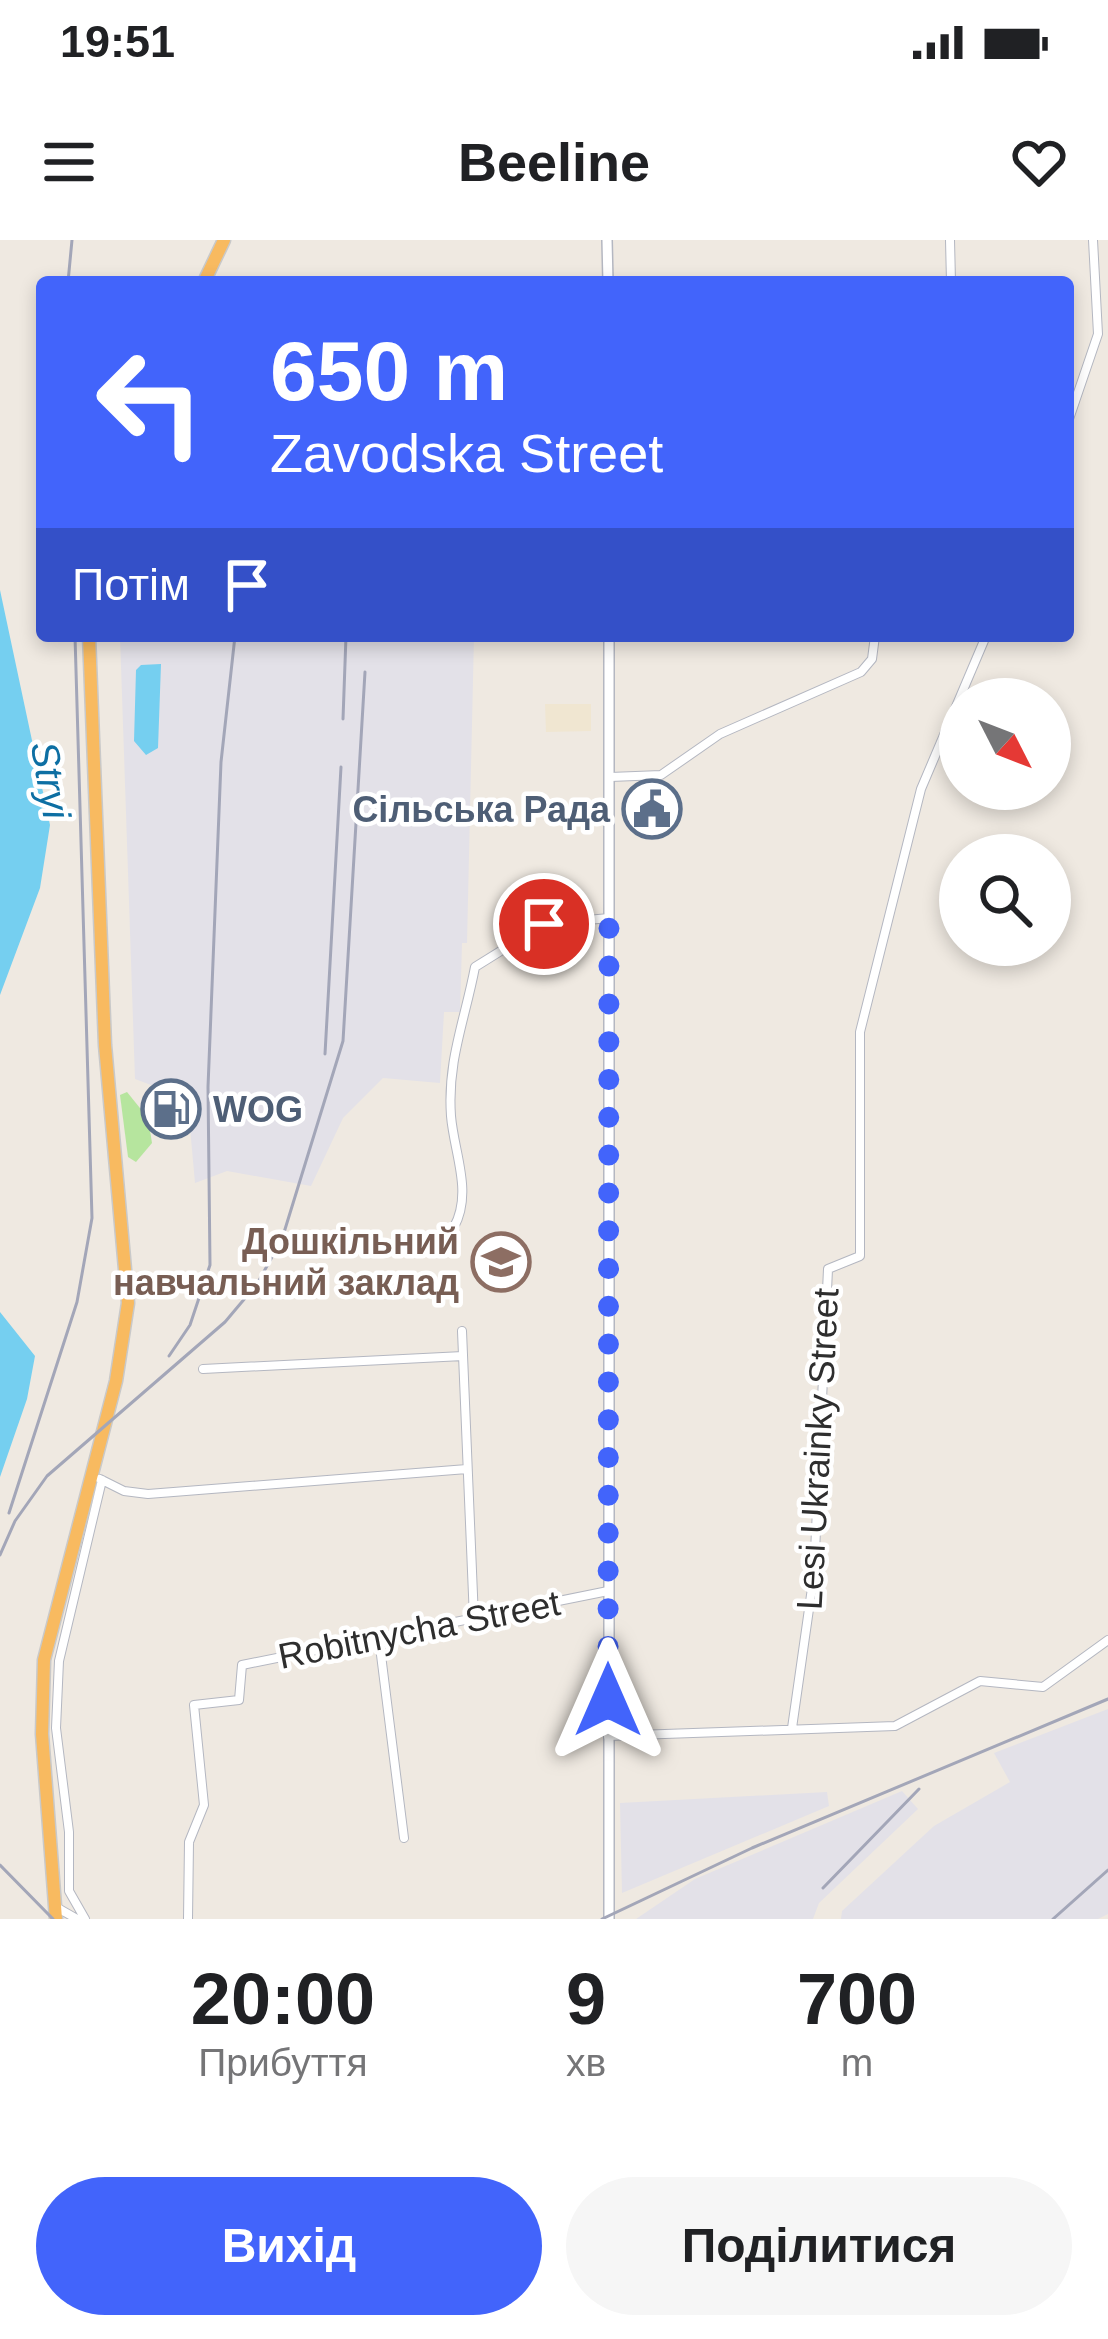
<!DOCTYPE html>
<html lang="uk">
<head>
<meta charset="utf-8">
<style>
	:root { --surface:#fff; --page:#f6f6f6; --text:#202124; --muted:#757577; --accent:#4264fb }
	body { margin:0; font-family:Helvetica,sans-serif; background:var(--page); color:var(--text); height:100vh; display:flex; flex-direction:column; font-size:45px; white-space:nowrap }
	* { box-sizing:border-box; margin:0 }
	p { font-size:39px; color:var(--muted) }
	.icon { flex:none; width:66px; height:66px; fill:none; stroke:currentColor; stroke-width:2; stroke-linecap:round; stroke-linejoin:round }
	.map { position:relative; height:1679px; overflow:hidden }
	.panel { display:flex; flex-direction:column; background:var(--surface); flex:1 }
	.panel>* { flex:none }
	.top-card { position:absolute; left:36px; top:36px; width:1038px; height:366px; border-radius:12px; box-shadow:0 6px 18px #0003; background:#4264fb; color:#fff; overflow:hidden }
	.needle { width:78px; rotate:132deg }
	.tools { position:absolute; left:939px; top:438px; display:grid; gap:24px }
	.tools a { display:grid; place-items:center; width:132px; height:132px; border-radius:50%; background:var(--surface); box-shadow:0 6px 18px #0003; font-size:60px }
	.pin { position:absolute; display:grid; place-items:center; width:102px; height:102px; color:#fff; margin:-51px; border:6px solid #fff; border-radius:50%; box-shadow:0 3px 12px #0007 }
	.me { position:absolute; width:132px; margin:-66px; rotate:0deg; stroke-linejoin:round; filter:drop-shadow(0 0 9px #0008) }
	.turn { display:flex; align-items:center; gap:42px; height:252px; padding:0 36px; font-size:54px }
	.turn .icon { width:156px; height:156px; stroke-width:2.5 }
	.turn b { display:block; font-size:84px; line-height:102px }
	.then { display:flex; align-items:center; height:114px; padding:0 36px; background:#0003; gap:24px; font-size:45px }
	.eta { display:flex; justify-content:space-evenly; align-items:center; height:204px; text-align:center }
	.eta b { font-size:72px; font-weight:700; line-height:84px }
	.action { display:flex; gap:24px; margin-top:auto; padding:24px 36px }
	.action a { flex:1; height:138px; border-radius:72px; background:var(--accent); color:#fff; font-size:48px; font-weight:700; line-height:138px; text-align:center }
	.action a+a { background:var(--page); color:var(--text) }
	.status { display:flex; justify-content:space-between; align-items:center; height:84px; padding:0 60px; background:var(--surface); direction:ltr }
	.status svg { height:33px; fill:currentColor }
	header { display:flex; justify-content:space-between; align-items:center; height:156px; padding:0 36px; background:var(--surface); font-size:54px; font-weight:700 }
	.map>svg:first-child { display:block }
	.industrial { fill:#e3e1e8 }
	.education { fill:#f0e6d1 }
	.green { fill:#b6e59e }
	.water { fill:#75cff0 }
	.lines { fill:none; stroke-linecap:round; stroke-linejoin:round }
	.minor-casing { stroke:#b4b7c1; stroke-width:10 }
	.tertiary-casing { stroke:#b4b7c1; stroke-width:12 }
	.trunk-casing { stroke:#c9c9c9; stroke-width:15 }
	.minor { stroke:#fff; stroke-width:8 }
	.tertiary { stroke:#fff; stroke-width:9 }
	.trunk { stroke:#f8ba60; stroke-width:12 }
	.rail { stroke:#a3a6b8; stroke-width:3 }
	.route { stroke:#4264fb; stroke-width:21; stroke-dasharray:0 37.8 }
	.labels { text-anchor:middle; stroke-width:9; stroke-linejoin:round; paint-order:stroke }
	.service-label { font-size:36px; font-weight:bold; fill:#4e5e75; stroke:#fff; text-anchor:end }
	.education-label { font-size:36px; font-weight:bold; fill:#785e54; stroke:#fff; text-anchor:end }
	.street-label { font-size:36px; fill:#2e2e2e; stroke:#fff }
	.water-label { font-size:39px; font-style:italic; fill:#0d6fa3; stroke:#fff }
</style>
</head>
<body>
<div class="status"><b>19:51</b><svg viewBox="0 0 49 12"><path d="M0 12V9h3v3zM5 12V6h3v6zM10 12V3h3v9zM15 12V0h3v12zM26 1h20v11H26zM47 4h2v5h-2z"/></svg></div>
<header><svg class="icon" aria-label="menu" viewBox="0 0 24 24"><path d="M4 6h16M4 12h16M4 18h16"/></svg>Beeline<svg class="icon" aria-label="heart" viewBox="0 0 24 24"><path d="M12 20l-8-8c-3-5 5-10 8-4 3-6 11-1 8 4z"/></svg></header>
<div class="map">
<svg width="1108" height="1679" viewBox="0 0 1108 1679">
	<rect width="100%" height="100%" fill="#efe9e1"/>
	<!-- industrial -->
	<path class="industrial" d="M120 396H474L467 703H462L460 772H444L440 843 383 838 343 878 311 946 227 931 195 943 186 843 151 845 135 839Z
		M1108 1469V1674L1098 1679H841L842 1671 934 1586 1010 1542 994 1513Z
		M902 1551 918 1569 819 1663 813 1679H636L695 1639Z
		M827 1552 829 1566 622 1653 620 1563Z"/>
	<!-- education -->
	<path class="education" d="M545 464H591V491L546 492Z"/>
	<!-- green -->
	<path class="green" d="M127 852 148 878 152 903 136 922 128 917 120 855Z"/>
	<!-- water -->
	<path class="water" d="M0 350 50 585 40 648 0 755Z
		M161 424 158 508 146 515 134 501 136 430 141 425Z
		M0 1072 35 1116 27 1159 0 1237Z"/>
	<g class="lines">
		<!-- minor casing -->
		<g class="minor-casing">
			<path id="minor" d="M950 0 951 42
				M1068 182 1098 94 1093 0
				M610 537 661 535 720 494 861 432 872 419 875 396
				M454 987C473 952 454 913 451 876 447 821 465 780 475 727L544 684 609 678
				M462 1091 474 1379
				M203 1129 463 1116
				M100 1239 124 1251 148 1254 467 1229
				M379 1399 404 1598
				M792 1488 814 1334 828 1029 860 1016V792L921 549 986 396
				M608 1496 895 1486 980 1441 1043 1447 1108 1400
				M56 1667 77 1679
				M85 1679 69 1651V1592L56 1488 59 1421 102 1240
				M188 1679 189 1602 204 1565 194 1465 239 1460 242 1425 608 1351"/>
		</g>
		<!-- tertiary casing -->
		<g class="tertiary-casing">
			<path id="tertiary" d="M607 0 608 42
				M609 1679V396"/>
		</g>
		<!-- trunk casing -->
		<g class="trunk-casing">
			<path id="trunk" d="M204 42 224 0
				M56 1679 42 1494 44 1420 116 1141 128 1063 105 805 89 396"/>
		</g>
		<!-- minor -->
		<use href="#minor" class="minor"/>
		<!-- tertiary -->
		<use href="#tertiary" class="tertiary"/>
		<!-- trunk -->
		<use href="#trunk" class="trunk"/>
		<!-- rail -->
		<path class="rail" d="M68 42 72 0
			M343 479 346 396
			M325 814 341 527
			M169 1116 190 1085 210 1025 208 847 221 522 235 396
			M9 1273 77 1062 92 978 75 396
			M0 1315 15 1281 47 1236 225 1082 257 1044 282 999 343 801 365 432
			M0 1625 53 1679
			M823 1648 919 1549
			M602 1679 752 1608 1108 1459
			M1053 1679 1108 1630"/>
	</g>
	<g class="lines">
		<!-- route -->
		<path class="route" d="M544 684 609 678 608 1460"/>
	</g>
	<!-- icons -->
	<defs>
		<g id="civic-ring" transform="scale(3)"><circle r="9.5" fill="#fff" stroke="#5c6f8a" stroke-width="1.5"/><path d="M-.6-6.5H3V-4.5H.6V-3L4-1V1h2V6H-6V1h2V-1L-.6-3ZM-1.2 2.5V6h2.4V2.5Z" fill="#5c6f8a"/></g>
		<g id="fuel-ring" transform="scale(3)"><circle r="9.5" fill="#fff" stroke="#5c6f8a" stroke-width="1.5"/><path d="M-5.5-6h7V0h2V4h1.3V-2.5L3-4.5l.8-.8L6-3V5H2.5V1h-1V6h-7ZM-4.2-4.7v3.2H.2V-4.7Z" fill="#5c6f8a"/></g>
		<g id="school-ring" transform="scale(3)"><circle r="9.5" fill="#fff" stroke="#8d6e63" stroke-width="1.5"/><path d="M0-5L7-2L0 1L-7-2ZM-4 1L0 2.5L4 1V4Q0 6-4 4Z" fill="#8d6e63"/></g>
	</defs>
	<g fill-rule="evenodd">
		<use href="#civic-ring" x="652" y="569"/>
		<use href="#fuel-ring" x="171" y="869"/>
		<use href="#school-ring" x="501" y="1022"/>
	</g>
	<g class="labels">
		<!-- service labels -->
		<g class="service-label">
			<text x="610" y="582">Сільська Рада</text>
			<text x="213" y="882" text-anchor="start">WOG</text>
		</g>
		<!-- education labels -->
		<g class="education-label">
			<text x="459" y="1014">Дошкільний<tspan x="459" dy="41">навчальний заклад</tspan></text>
		</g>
		<!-- street labels -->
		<g class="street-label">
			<text transform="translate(817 1209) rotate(-87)" y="13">Lesi Ukrainky Street</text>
			<text transform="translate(419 1389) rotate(-11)" y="13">Robitnycha Street</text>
		</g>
		<!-- water labels -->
		<g class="water-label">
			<text transform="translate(51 540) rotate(80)" y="14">Stryi</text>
		</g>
	</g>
</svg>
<div class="tools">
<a><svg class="needle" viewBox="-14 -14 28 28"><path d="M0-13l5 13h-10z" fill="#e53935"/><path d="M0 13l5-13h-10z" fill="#757577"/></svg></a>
<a><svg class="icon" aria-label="search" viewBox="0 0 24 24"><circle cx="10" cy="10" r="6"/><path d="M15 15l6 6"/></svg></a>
</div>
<div class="pin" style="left:544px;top:684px;background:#d93025"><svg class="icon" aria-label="arrive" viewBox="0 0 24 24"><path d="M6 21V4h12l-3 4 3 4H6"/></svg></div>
<svg class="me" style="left:608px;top:1460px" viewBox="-20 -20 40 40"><path d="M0-17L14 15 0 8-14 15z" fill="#4264fb" stroke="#fff" stroke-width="4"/></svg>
<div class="top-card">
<div class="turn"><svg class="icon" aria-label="left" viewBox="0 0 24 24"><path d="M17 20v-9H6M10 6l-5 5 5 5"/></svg><div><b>650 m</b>Zavodska Street</div></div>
<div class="then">Потім<svg class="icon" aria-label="arrive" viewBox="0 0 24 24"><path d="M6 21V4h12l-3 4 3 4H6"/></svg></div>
</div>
</div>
<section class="panel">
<div class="eta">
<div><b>20:00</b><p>Прибуття</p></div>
<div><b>9</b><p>хв</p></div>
<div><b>700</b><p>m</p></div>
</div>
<div class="action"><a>Вихід</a><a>Поділитися</a></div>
</section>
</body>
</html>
